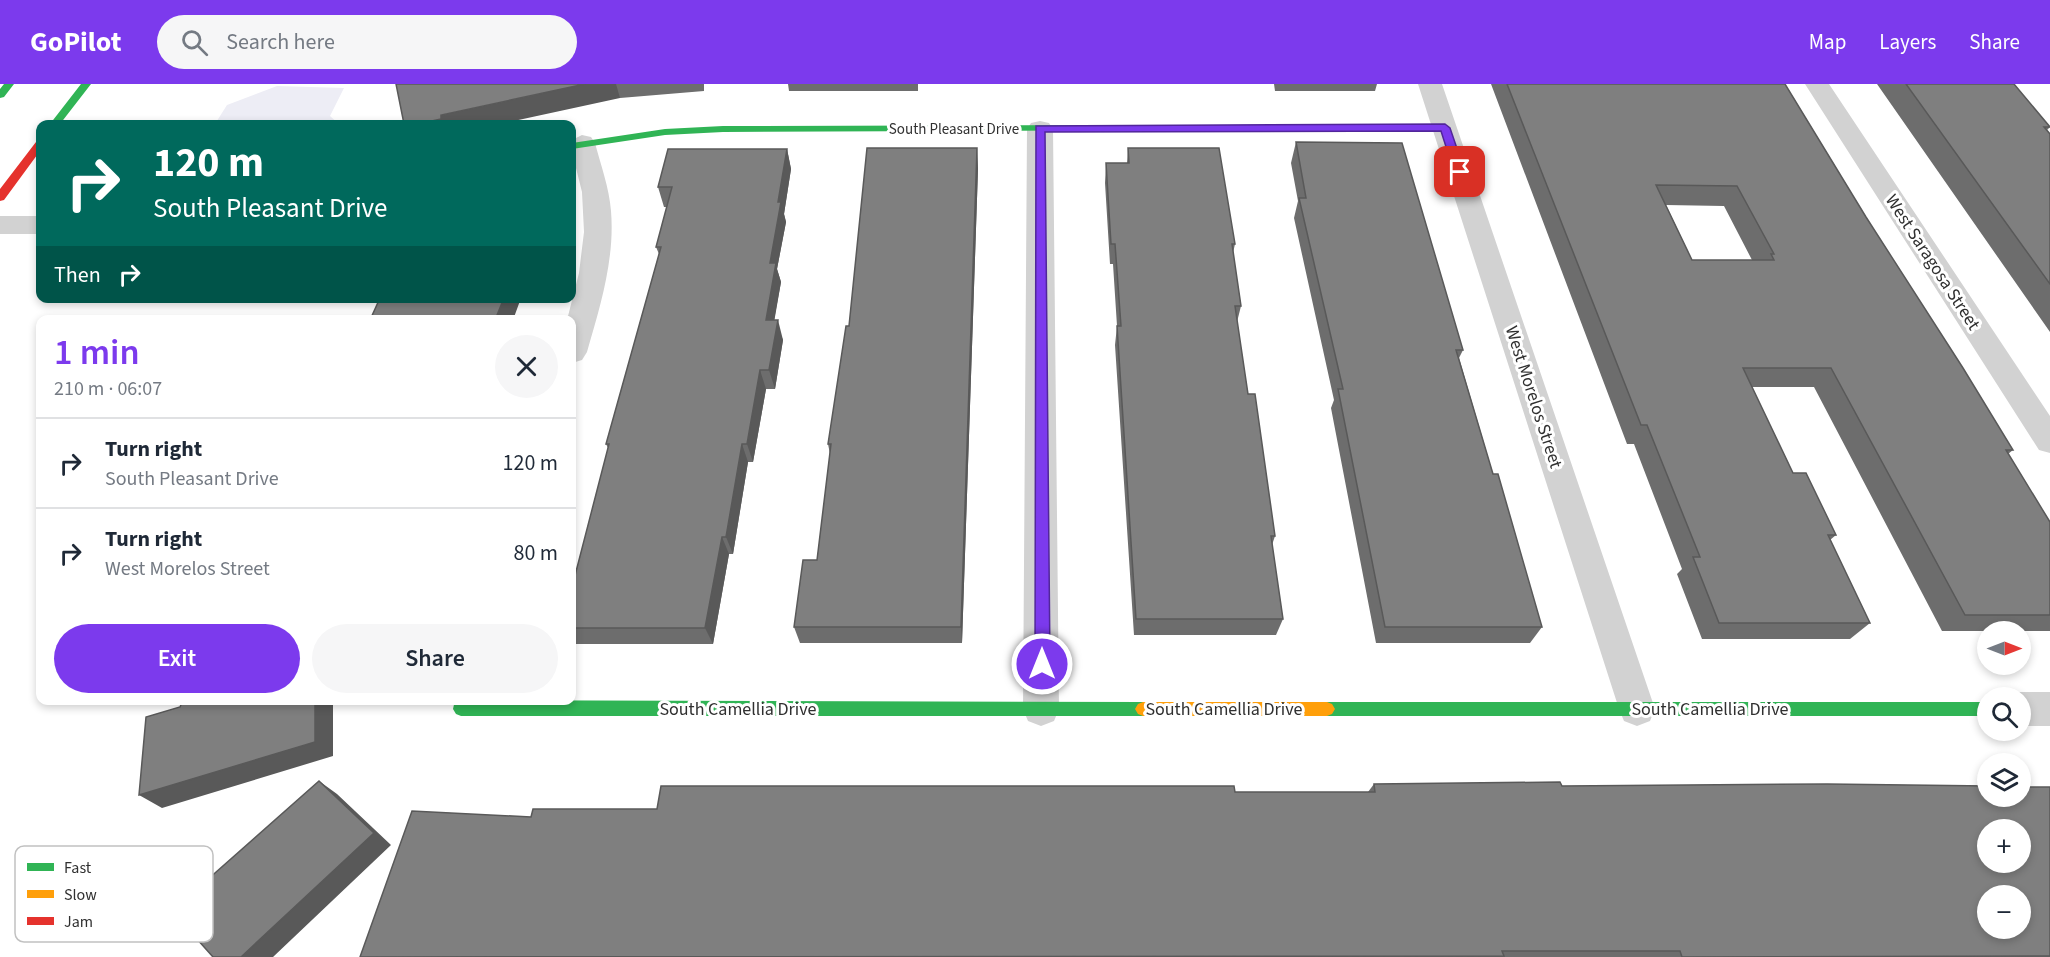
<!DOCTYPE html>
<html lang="en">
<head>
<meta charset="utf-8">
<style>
	:root { --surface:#fff; --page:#f6f6f7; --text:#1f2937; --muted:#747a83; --line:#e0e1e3; --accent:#7c3aed }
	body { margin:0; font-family:"Source Sans 3",sans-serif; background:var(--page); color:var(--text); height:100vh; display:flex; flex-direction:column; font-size:22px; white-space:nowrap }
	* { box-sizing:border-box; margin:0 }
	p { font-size:20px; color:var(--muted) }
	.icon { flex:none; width:33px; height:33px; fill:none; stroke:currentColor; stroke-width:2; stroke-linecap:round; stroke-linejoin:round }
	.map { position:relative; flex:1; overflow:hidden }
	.drawer { position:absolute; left:36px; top:231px; width:540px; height:390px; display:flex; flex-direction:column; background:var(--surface); border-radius:12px; box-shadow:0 3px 9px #0003 }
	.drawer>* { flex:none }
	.top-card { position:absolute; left:36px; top:36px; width:540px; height:183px; border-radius:12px; box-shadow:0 3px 9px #0003; background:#00695c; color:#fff; overflow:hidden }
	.needle { width:39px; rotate:90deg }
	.controls { position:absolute; left:1977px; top:537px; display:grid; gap:12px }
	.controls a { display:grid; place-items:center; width:54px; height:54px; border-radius:50%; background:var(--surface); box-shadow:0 3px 9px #0003; font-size:30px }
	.pin { position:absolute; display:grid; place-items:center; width:51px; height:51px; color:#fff; margin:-26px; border-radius:12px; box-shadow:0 3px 9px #0006 }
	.me { position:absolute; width:66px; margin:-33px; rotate:0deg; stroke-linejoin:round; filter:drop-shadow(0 0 4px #0008) }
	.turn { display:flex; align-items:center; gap:21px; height:126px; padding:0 18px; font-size:27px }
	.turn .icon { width:78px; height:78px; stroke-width:2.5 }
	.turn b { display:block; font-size:42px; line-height:51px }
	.then { display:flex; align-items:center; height:57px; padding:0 18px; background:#0003; gap:12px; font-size:22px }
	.round { display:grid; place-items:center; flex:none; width:63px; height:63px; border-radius:32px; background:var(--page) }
	.overview { display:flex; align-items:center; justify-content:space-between; height:102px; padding:0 18px }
	h1 { font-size:36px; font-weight:600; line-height:45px; color:var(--accent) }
	.action { display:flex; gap:12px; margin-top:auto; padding:12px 18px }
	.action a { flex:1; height:69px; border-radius:36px; background:var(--accent); color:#fff; font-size:24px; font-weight:600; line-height:69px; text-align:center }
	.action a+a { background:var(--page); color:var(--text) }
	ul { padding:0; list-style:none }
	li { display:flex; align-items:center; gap:18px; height:90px; padding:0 18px; border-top:2px solid var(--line) }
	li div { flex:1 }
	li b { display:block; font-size:22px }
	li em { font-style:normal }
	header { display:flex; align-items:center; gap:36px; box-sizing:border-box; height:84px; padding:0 30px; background:var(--accent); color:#fff }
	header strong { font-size:28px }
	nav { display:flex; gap:33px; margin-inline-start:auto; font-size:21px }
	.search { width:420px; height:54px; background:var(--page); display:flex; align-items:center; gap:15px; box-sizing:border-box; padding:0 21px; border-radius:33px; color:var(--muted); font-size:22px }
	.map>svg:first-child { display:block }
	.green { fill:#ededf5 }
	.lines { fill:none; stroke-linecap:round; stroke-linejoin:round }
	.street { fill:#d2d2d2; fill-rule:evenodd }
	.fast { fill:#30b455; fill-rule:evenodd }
	.slow { fill:#ff9f0a; fill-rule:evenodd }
	.jam { fill:#e5322d; fill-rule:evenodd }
	.wall { fill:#6d6d6d; fill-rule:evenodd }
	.shaded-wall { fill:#595959 }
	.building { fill:#7f7f7f; stroke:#595959; stroke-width:1.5; fill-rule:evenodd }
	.route { fill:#7c3aed; stroke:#51269a; stroke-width:1.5 }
	.labels { text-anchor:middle; stroke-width:6; stroke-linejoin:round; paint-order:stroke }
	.far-street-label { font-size:15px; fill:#303030; stroke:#fff }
	.street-label { font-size:18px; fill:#303030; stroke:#fff }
	.key { fill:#fff; stroke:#c1c1c1; stroke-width:1.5 }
	.key-label { font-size:16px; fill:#303030 }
</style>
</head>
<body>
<header>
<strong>GoPilot</strong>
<div class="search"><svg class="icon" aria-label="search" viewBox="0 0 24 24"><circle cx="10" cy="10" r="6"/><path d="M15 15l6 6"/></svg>Search here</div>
<nav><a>Map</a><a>Layers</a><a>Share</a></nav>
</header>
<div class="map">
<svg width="2050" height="873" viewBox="0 0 2050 873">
	<rect width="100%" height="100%" fill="#fff"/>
	<!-- green -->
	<path class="green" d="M277 2 344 4 330 32 339 40H215L227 21Z"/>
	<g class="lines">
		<!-- street -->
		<path class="street" d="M1418 0H1442L1655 625 1650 637 1637 642 1624 637 1619 625Z
			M1805 0H1829L2050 332V369L2039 366Z
			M1040 37 1049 39 1053 45 1059 625 1054 637 1041 642 1028 637 1023 625 1027 45 1031 39Z
			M582 51 591 53 595 59C601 82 609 103 611 127 615 175 600 223 587 268L582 276 572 279V236H567L579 189 584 148 582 108 572 68V56Z
			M0 132H40V150H0Z
			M2020 608H2050V642H2020V614H2007Z"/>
		<!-- fast -->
		<path class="fast" d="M4 0H14L4 13 0 14V5Z
			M81 0H91L60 40H50Z
			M1167 41 1171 42V46L723 48 665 51 572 65V59L665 45 723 42Z
			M455 616 1143 618 1148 620 1151 625 1148 630 1143 632H461L456 630 453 625Z
			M1327 618H1988V632H1327L1322 630 1319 625 1322 620Z"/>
		<!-- slow -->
		<path class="slow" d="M1143 618H1327L1332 620 1335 625 1332 630 1327 632H1143L1138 630 1135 625 1138 620Z"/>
		<!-- jam -->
		<path class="jam" d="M1167 41H1445L1450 44 1445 47 1163 46V42Z
			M40 57V67L4 116 0 117V105L36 58Z"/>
	</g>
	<!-- wall -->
	<path class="wall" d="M396 0H704V7L620 14Z
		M788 0H918V7H789Z
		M1274 0H1377L1375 7H1275Z
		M1491 0H1785L1866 133 2013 366 2008 370 2050 438V547H1942L1814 303H1752L1793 389 1836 451 1830 456 1870 539 1850 555H1702L1677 490 1682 485 1634 360H1627ZM1666 121 1724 122 1752 176H1692Z
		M1877 0H2014L2050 43 2047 46 2050 50V248Z
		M1296 58 1463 266 1459 274 1493 390 1542 543 1530 559H1376L1331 324 1334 316 1294 134 1298 117 1291 79Z
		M977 64 978 85 962 559H800L794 543 817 476 830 370 828 360 849 242Z
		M1128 64 1235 160 1233 169 1241 222 1237 238 1248 310 1275 452 1272 461 1283 535 1276 551H1134L1115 261 1117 242 1113 180H1110L1105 99 1106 79H1127Z
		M787 65 791 85 784 130 786 138 777 185 781 198 774 236 783 256 775 305H766L753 378H748L733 470H729L713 560H572V503L608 364 606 360 659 170 656 163 667 123H664L658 103Z
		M1374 700 1562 702 2050 703V873H360L531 733 657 725 1235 708H1368Z"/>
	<!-- shaded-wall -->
	<path class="shaded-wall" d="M585 0H616L620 14 500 40H418L441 31Z
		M977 64 978 85 962 559 961 543Z
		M787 65 791 85 784 130 786 138 777 185 781 198 771 256 766 236 770 179 778 118Z
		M504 214H521L513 236H495Z
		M778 236 783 256 775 305 769 286Z
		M760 286 766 305 753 378 747 360Z
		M742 360 748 378 733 470 726 453Z
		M722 453 729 470 713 560 705 544Z
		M315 616H333V672L162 724 139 711Z
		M319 697 337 710 391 761 273 873H241Z"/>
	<!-- building -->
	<path class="building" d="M396 0H585L441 31V35L418 40H404Z
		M1507 0H1785L1866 133 1963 284 2013 366H2006L2050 438V531H1965L1831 284H1743L1793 389H1806L1836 451H1828L1870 539H1719L1693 473H1700L1647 341H1641ZM1656 101 1737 102 1774 170H1771L1774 176H1692Z
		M1906 0H2014L2050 43H2044L2050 50V200Z
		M1296 58 1402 59 1463 266H1456L1493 390H1498L1542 543H1385L1338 305H1343L1299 114H1306Z
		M867 64H977L961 543H794L803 476H817L831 360H828L846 242H849Z
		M1128 64H1219L1235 160H1232L1241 222H1235L1248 310H1255L1275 452H1271L1283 535H1136L1117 242H1121L1115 160H1111L1106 79H1129Z
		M668 65H787L778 118H781L770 179H776L766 236H778L769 286H760L747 360H742L726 453H722L705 544H572V503L609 360H606L661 163H656L672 103H658Z
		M380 214H504L495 236H370Z
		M183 616H315V658L139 711 146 633 180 623Z
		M319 697 374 749 241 873H213L172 827Z
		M1560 698 1562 702 1827 700 1988 702V712H2020V703H2050V872L1682 873 1680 867H1502L1504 872 360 873 412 727 531 733 533 725H657L661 702H1234L1235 708H1375L1374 700ZM1988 746H2020V778H1988ZM1988 812H2020V844H1988Z"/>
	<!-- route -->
	<path class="route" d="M1445 40 1450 44 1465 88 1464 91 1454 88 1441 47 1045 48 1050 580 1042 587 1037 585 1035 580 1036 42Z"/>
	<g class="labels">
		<!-- far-street labels -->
		<g class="far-street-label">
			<text x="954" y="50">South Pleasant Drive</text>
		</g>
		<!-- street labels -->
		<g class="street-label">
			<text transform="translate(1933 178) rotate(57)" y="6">West Saragosa Street</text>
			<text transform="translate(1534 313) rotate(72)" y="6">West Morelos Street</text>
			<text x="738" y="631">South Camellia Drive</text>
			<text x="1224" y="631">South Camellia Drive</text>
			<text x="1710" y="631">South Camellia Drive</text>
		</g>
	</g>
	<!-- legend -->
	<rect x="15" y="762" width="198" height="96" rx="9" class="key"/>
	<rect x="27" y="779" width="27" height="8" fill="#30b455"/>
	<rect x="27" y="806" width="27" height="8" fill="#ff9f0a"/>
	<rect x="27" y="833" width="27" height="8" fill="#e5322d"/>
	<g class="key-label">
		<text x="64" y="789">Fast</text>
		<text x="64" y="816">Slow</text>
		<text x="64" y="843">Jam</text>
	</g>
</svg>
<div class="controls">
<a><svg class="needle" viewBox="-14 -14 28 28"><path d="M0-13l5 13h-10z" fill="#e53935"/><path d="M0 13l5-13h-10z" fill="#747a83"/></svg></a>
<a><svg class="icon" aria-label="search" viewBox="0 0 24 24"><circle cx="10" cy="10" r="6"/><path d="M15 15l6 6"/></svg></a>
<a><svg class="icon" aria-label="layers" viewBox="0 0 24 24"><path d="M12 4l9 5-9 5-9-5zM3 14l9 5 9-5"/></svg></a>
<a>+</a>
<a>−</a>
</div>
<div class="pin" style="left:1460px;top:88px;background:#d93025"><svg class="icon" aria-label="arrive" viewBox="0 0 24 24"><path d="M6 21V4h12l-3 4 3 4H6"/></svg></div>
<svg class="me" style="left:1042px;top:580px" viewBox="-20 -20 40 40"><circle r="17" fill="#7c3aed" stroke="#fff" stroke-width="3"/><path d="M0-11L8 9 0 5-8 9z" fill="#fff"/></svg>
<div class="top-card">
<div class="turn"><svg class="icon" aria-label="right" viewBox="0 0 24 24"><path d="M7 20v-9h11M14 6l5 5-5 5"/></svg><div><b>120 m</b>South Pleasant Drive</div></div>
<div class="then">Then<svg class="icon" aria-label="right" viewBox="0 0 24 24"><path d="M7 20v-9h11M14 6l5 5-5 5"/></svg></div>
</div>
<section class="drawer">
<div class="overview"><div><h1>1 min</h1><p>210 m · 06:07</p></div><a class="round"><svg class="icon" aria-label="close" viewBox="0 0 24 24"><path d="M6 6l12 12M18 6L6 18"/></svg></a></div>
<ul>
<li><svg class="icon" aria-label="right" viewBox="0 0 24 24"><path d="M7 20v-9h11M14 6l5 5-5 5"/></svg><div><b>Turn right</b><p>South Pleasant Drive</p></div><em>120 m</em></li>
<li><svg class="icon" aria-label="right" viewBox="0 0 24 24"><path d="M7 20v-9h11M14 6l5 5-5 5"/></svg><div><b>Turn right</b><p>West Morelos Street</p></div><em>80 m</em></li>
</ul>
<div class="action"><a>Exit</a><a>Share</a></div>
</section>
</div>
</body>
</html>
